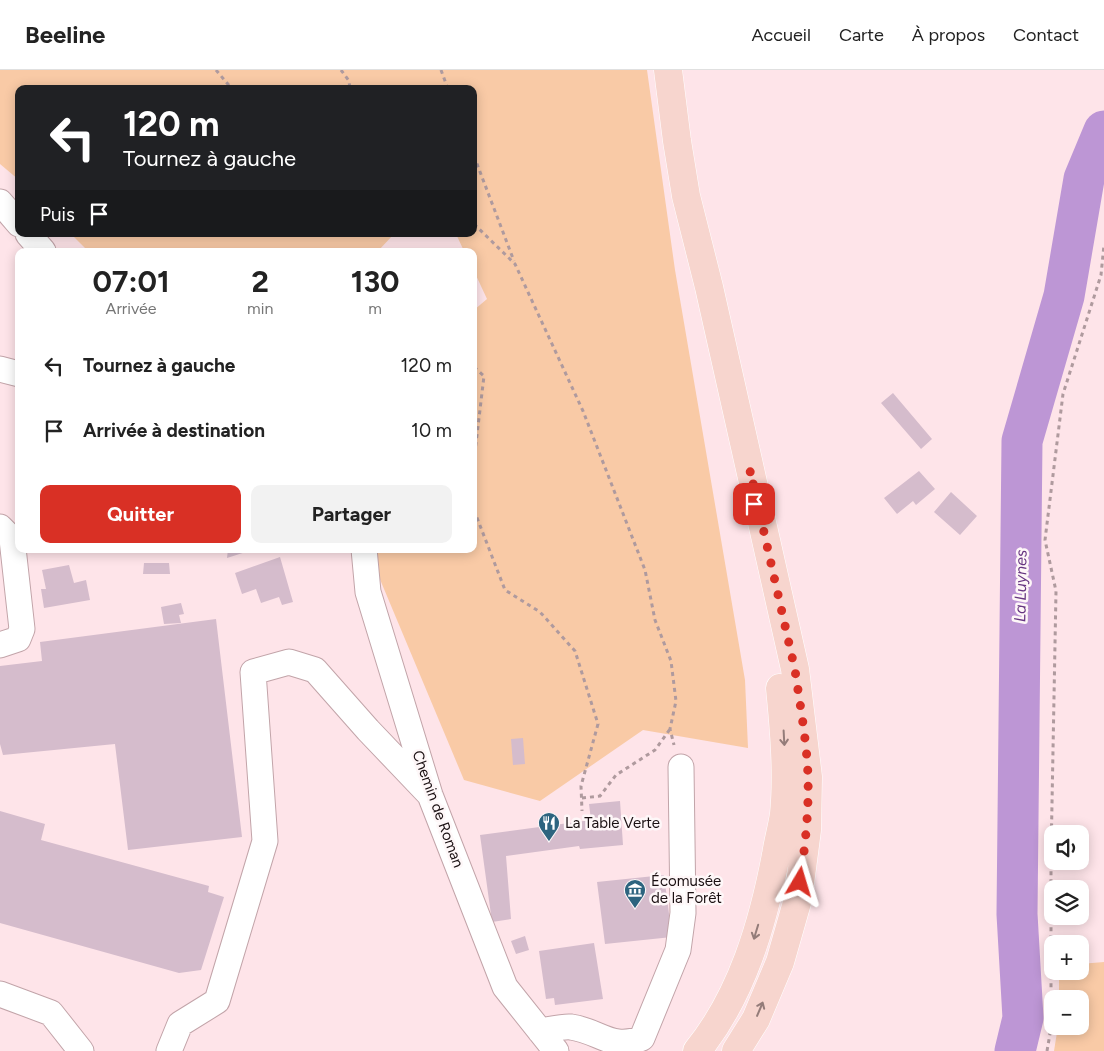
<!DOCTYPE html>
<html lang="fr">
<head>
<meta charset="utf-8">
<style>
	:root { --surface:#fff; --page:#f2f2f2; --text:#222; --muted:#767676; --line:#e0e0e0; --accent:#d93025 }
	body { margin:0; font-family:Figtree,sans-serif; background:var(--page); color:var(--text); height:100vh; display:flex; flex-direction:column; font-size:19px; white-space:nowrap }
	* { box-sizing:border-box; margin:0 }
	p { font-size:16px; color:var(--muted) }
	.icon { flex:none; width:28px; height:28px; fill:none; stroke:currentColor; stroke-width:2; stroke-linecap:round; stroke-linejoin:round }
	.map { position:relative; flex:1; overflow:hidden }
	.panel { position:absolute; left:15px; top:178px; width:462px; height:305px; display:flex; flex-direction:column; background:var(--surface); border-radius:10px; box-shadow:0 2px 12px #0003 }
	.panel>* { flex:none }
	.hud { position:absolute; left:15px; top:15px; width:462px; height:152px; border-radius:10px; box-shadow:0 2px 12px #0003; background:#202124; color:#fff; overflow:hidden }
	.buttons { position:absolute; left:1044px; top:755px; display:grid; gap:10px }
	.buttons a { display:grid; place-items:center; width:45px; height:45px; border-radius:10px; background:var(--surface); box-shadow:0 2px 12px #0003; font-size:25px }
	.pin { position:absolute; display:grid; place-items:center; width:42px; height:42px; color:#fff; margin:-21px; border-radius:10px; box-shadow:0 2px 8px #0006 }
	.me { position:absolute; width:55px; margin:-28px; rotate:7deg; stroke-linejoin:round; filter:drop-shadow(0 0 4px #0008) }
	.turn { display:flex; align-items:center; gap:18px; height:105px; padding:0 25px; font-size:22px }
	.turn .icon { width:65px; height:65px; stroke-width:2.5 }
	.turn b { display:block; font-size:35px; line-height:42px }
	.then { display:flex; align-items:center; height:48px; padding:0 25px; background:#0003; gap:10px; font-size:19px }
	.eta { display:flex; justify-content:space-evenly; align-items:center; height:85px; text-align:center }
	.eta b { font-size:30px; font-weight:700; line-height:35px }
	.primary-button { display:flex; gap:10px; margin-top:auto; padding:10px 25px }
	.primary-button a { flex:1; height:58px; border-radius:10px; background:var(--accent); color:#fff; font-size:20px; font-weight:700; line-height:58px; text-align:center }
	.primary-button a+a { background:var(--page); color:var(--text) }
	ul { padding:0; list-style:none }
	li { display:flex; align-items:center; gap:15px; height:65px; padding:0 25px }
	li div { flex:1 }
	li b { display:block; font-size:19px }
	li em { font-style:normal }
	header { display:flex; align-items:center; gap:30px; box-sizing:border-box; height:70px; padding:0 25px; background:var(--surface); border-bottom:1px solid var(--line) }
	header strong { font-size:24px }
	nav { display:flex; gap:28px; margin-inline-start:auto; font-size:18px }
	.map>svg:first-child { display:block }
	.green { fill:#f9caa6 }
	.lines { fill:none; stroke-linecap:round; stroke-linejoin:round }
	.river { stroke:#bd96d5; stroke-width:41 }
	.building { fill:#d5bccc }
	.minor-casing { stroke:#c2a4a9; stroke-width:27 }
	.major-casing { stroke:#fff; stroke-width:29 }
	.path { stroke:#af9a9e; stroke-width:3; stroke-dasharray:4 4; stroke-linecap:butt }
	.minor { stroke:#fff; stroke-width:25 }
	.major { stroke:#f7d5ce; stroke-width:28 }
	.oneway { stroke:#947c79 }
	.route { stroke:#d93025; stroke-width:9; stroke-dasharray:0 16.2 }
	.labels { text-anchor:middle; stroke-width:5; stroke-linejoin:round; paint-order:stroke }
	.street-label { font-size:15px; fill:#1a1012; stroke:#fef7f8 }
	.poi-label { font-size:15px; fill:#1a1012; stroke:#fef7f8; text-anchor:start }
	.water-label { font-size:16px; font-style:italic; fill:#663581; stroke:#fef7f8 }
</style>
</head>
<body>
<header>
<strong>Beeline</strong>
<nav><a>Accueil</a><a>Carte</a><a>À propos</a><a>Contact</a></nav>
</header>
<div class="map">
<svg width="1104" height="981" viewBox="0 0 1104 981">
	<rect width="100%" height="100%" fill="#fee4e9"/>
	<!-- green -->
	<path class="green" d="M0 0H647L675 200 745 610 748 678 643 660 540 731 464 710 379 507 376 479H474V240L487 229 474 201V181H464L456 164H474V19H19V110L0 94Z
		M71 164H394L378 181H88Z
		M1104 892V981H1054L1058 956H1080V929H1059V901H1080V894Z"/>
	<g class="lines">
		<!-- river -->
		<path class="river" d="M1015 981 1023 948 1017 844 1022 371 1064 226 1084 109 1104 61"/>
	</g>
	<!-- building -->
	<path class="building" d="M893 323 932 369 921 379 881 333Z
		M919 401 935 419 916 435 913 431 897 444 884 428Z
		M951 422 977 446 960 465 934 442Z
		M228 479H255L227 488Z
		M280 487 293 532 282 535 279 527 261 533 256 519 242 524 235 503Z
		M144 493H169L170 504H143Z
		M69 495 74 513 86 510 90 530 44 538 41 519H46L42 500Z
		M181 533 184 544 179 545 181 553 164 554 161 537Z
		M216 549 242 767 128 780 115 674 3 685 0 674V596L42 591 40 572Z
		M523 668 525 694 513 695 511 669Z
		M620 731 623 775 580 779 579 776 506 786 511 849 492 852 480 765 591 750 589 734Z
		M0 741 45 754 41 770 209 816 208 822 224 827 201 900 179 903 0 853Z
		M664 805 672 867 605 874 597 812Z
		M525 866 529 880 516 884 511 871Z
		M594 873 603 929 555 935 554 928 546 929 539 881Z"/>
	<g class="lines">
		<!-- minor casing -->
		<g class="minor-casing">
			<path id="minor" d="M0 132 19 154
				M28 164 43 181
				M0 299 19 304
				M0 457 12 469 22 559 18 569 0 575
				M364 479 368 522 430 725 505 917 556 981
				M0 924 51 943 81 981
				M540 961C549 960 562 956 571 957 600 961 612 981 642 968L678 880 683 843 681 697
				M169 981 180 954 217 931 265 771 253 602 289 592 315 600 368 660 430 725"/>
		</g>
		<!-- major casing -->
		<g class="major-casing">
			<path id="major" d="M668 0 677 71 686 126 709 217 795 599 808 707 807 760 798 829 780 892 756 949 736 981
				M697 981C742 926 763 853 776 785 778 771 782 758 784 744 788 704 784 658 780 618"/>
		</g>
		<!-- path -->
		<path class="path" d="M216 0 232 19
			M341 0 349 11 350 19
			M441 0 448 19
			M474 86 514 191
			M474 154 515 194 583 341 645 500 655 550 671 591 676 631 670 659 674 675
			M474 297 484 306 474 390
			M474 440 505 520 540 542 575 581 598 654 581 716 582 741
			M582 728 600 726 616 705 655 680 670 659
			M1047 981 1051 958V787L1056 521 1045 470 1063 324 1101 205 1104 175"/>
		<!-- minor -->
		<use href="#minor" class="minor"/>
		<!-- major -->
		<use href="#major" class="major"/>
	</g>
	<!-- one-way arrows -->
	<defs><path id="oneway-shaft" d="M-6 0H5M1.5-3L5.5 0L1.5 3" fill="none" stroke-width="1.6" stroke-linecap="round" stroke-linejoin="round" transform="scale(1.25)"/></defs>
	<g class="oneway">
		<use href="#oneway-shaft" transform="translate(784 668) rotate(87)"/>
		<use href="#oneway-shaft" transform="translate(756 862) rotate(107)"/>
		<use href="#oneway-shaft" transform="translate(760 939) rotate(-67)"/>
	</g>
	<g class="lines">
		<!-- route -->
		<path class="route" d="M754 434 750 400 795 600C800 635 807 672 808 707 809 742 805 777 800 812"/>
	</g>
	<!-- icons -->
	<defs>
		<g id="restaurant-pin" transform="scale(1.125)"><path d="M0 17L-7.5 6A9.5 9.5 0 1 1 7.5 6Z" fill="#2d647f" stroke="#fef7f8"/><path d="M-5-6h1v4h1v-4h1v4h1v-4h1v5L-1.5 .5V6h-2V.5L-5-1ZM5-6V6H3V1.5H1.5Q1.5-4 5-6Z" fill="#fff"/></g>
		<g id="museum-pin" transform="scale(1.125)"><path d="M0 17L-7.5 6A9.5 9.5 0 1 1 7.5 6Z" fill="#2d647f" stroke="#fef7f8"/><path d="M0-6L6-3V-2H-6V-3ZM-5-1h2V3h-2ZM-1-1h2V3h-2ZM3-1h2V3H3ZM-6 4H6V6H-6Z" fill="#fff"/></g>
	</defs>
	<g fill-rule="evenodd">
		<use href="#restaurant-pin" x="549" y="753"/>
		<use href="#museum-pin" x="635" y="820"/>
	</g>
	<g class="labels">
		<!-- street labels -->
		<g class="street-label">
			<text transform="translate(438 739) rotate(70)" y="5">Chemin de Roman</text>
		</g>
		<!-- poi labels -->
		<g class="poi-label">
			<text x="565" y="758">La Table Verte</text>
			<text x="651" y="816">Écomusée<tspan x="651" dy="17">de la Forêt</tspan></text>
		</g>
		<!-- water labels -->
		<g class="water-label">
			<text transform="translate(1020 516) rotate(-89)" y="6">La Luynes</text>
		</g>
	</g>
</svg>
<div class="buttons">
<a><svg class="icon" aria-label="sound" viewBox="0 0 24 24"><path d="M4 9h4l5-4v14l-5-4H4zM17 9q2 3 0 6"/></svg></a>
<a><svg class="icon" aria-label="layers" viewBox="0 0 24 24"><path d="M12 4l9 5-9 5-9-5zM3 14l9 5 9-5"/></svg></a>
<a>+</a>
<a>−</a>
</div>
<div class="pin" style="left:754px;top:434px;background:#d93025"><svg class="icon" aria-label="arrive" viewBox="0 0 24 24"><path d="M6 21V4h12l-3 4 3 4H6"/></svg></div>
<svg class="me" style="left:800px;top:812px" viewBox="-20 -20 40 40"><path d="M0-17L14 15 0 8-14 15z" fill="#d93025" stroke="#fff" stroke-width="4"/></svg>
<div class="hud">
<div class="turn"><svg class="icon" aria-label="left" viewBox="0 0 24 24"><path d="M17 20v-9H6M10 6l-5 5 5 5"/></svg><div><b>120 m</b>Tournez à gauche</div></div>
<div class="then">Puis<svg class="icon" aria-label="arrive" viewBox="0 0 24 24"><path d="M6 21V4h12l-3 4 3 4H6"/></svg></div>
</div>
<section class="panel">
<div class="eta">
<div><b>07:01</b><p>Arrivée</p></div>
<div><b>2</b><p>min</p></div>
<div><b>130</b><p>m</p></div>
</div>
<ul>
<li><svg class="icon" aria-label="left" viewBox="0 0 24 24"><path d="M17 20v-9H6M10 6l-5 5 5 5"/></svg><div><b>Tournez à gauche</b></div><em>120 m</em></li>
<li><svg class="icon" aria-label="arrive" viewBox="0 0 24 24"><path d="M6 21V4h12l-3 4 3 4H6"/></svg><div><b>Arrivée à destination</b></div><em>10 m</em></li>
</ul>
<div class="primary-button"><a>Quitter</a><a>Partager</a></div>
</section>
</div>
</body>
</html>
